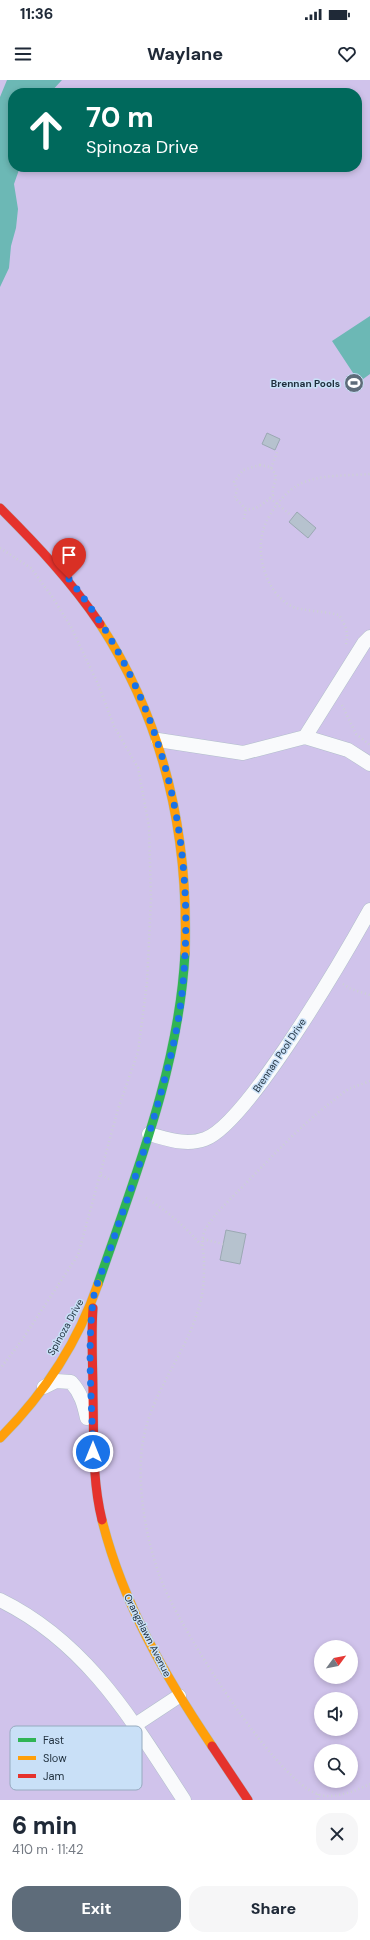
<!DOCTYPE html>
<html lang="en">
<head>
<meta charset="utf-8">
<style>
	:root { --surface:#fff; --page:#f6f6f7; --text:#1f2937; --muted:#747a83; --accent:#5e6c7a }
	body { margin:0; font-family:"DM Sans",sans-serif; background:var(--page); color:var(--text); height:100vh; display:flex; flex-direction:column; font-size:15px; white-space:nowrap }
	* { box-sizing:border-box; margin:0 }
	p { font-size:13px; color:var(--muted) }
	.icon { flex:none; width:22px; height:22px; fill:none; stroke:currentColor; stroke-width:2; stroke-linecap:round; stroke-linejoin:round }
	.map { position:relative; height:1720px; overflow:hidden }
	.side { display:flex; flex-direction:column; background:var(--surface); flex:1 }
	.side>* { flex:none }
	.hud { position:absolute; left:8px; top:8px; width:354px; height:84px; border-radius:16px; box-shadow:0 2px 6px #0003; background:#00695c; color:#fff; overflow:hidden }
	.needle { width:26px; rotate:58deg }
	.controls { position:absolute; left:314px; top:1560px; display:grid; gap:8px }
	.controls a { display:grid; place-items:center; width:44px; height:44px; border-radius:50%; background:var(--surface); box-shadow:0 2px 6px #0003; font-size:20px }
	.pin { position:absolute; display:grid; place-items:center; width:34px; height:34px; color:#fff; margin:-41px -17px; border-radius:50% 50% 50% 0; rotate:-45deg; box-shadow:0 0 4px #0007 }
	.pin .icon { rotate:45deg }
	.me { position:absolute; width:44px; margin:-22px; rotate:0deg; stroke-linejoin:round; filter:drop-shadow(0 0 3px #0008) }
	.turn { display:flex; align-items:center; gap:14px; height:84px; padding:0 12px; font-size:18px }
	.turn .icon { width:52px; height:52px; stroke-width:2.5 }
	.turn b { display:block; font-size:28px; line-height:34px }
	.round { display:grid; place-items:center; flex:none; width:42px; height:42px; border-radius:16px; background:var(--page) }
	.summary { display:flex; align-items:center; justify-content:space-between; height:68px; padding:0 12px }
	h1 { font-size:24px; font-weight:800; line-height:30px }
	.primary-button { display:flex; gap:8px; margin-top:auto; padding:8px 12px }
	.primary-button a { flex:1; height:46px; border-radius:16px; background:var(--accent); color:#fff; font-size:16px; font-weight:800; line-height:46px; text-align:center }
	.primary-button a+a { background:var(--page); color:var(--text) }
	.status { display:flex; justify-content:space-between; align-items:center; height:28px; padding:0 20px; background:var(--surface); direction:ltr }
	.status svg { height:11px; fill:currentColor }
	header { display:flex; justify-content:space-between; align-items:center; height:52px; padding:0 12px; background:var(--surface); font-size:18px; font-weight:800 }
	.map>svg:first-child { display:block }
	.green { fill:#d0c3eb; fill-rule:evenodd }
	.water { fill:#6cb8b5 }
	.building { fill:#b6c2ce; stroke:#9ba8b3 }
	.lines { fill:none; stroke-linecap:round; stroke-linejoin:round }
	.street-casing { stroke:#b1beca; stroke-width:15 }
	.fast-casing { stroke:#b1beca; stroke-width:10 }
	.slow-casing { stroke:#b1beca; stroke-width:10 }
	.jam-casing { stroke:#b1beca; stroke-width:10 }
	.path { stroke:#ccd0d4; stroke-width:2.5; stroke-dasharray:1 3; stroke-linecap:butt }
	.street { stroke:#f9fafc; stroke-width:14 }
	.fast { stroke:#30b455; stroke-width:9 }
	.slow { stroke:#ff9f0a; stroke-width:9 }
	.jam { stroke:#e5322d; stroke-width:9 }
	.route { stroke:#1a73e8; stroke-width:7; stroke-dasharray:0 12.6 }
	.labels { text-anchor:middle; stroke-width:3; stroke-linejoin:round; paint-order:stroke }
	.poi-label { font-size:10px; font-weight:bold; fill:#1e2e3c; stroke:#c9e0f7; text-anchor:end }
	.street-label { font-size:10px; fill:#1e2e3c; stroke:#c9e0f7 }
	.key { fill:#c9e0f7; stroke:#96abbf; stroke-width:1 }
	.key-label { font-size:11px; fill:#1e2e3c }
</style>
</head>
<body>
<div class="status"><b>11:36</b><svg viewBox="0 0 49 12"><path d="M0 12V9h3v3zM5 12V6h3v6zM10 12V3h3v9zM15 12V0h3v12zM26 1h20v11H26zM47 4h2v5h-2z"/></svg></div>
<header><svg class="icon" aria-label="menu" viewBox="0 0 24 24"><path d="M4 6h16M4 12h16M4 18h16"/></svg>Waylane<svg class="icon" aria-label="heart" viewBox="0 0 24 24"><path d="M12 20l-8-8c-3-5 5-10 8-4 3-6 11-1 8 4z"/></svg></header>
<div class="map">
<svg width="370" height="1720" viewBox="0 0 370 1720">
	<rect width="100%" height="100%" fill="#d4e0ec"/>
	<!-- green -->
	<path class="green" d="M0 0H370V1720H0ZM13 13H357V87H13ZM321 1567H351V1597H321ZM321 1619H351V1649H321ZM321 1671H351V1701H321Z"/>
	<!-- water -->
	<path class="water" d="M7 0H62L50 13H13V87H20L14 104 18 129 16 148 11 166 9 188 0 207V17Z
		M370 236V294L359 302 332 261Z"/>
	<!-- building -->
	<path class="building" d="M267 353 280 359 275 370 262 364Z
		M297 432 316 448 308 458 289 442Z
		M226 1150 246 1154 240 1184 220 1180Z"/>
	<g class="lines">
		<!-- street casing -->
		<g class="street-casing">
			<path id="street" d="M370 557 364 563 305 657 348 670 370 684
				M158 660 243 673 305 657
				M149 1054C168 1059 186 1066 205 1059 247 1044 345 875 370 830
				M44 1307 56 1301 71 1302C81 1313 84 1324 87 1338
				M0 1520C88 1563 133 1642 184 1720
				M135 1645 179 1616"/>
		</g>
		<!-- fast casing -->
		<g class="fast-casing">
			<path id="fast" d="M98 1204C135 1096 179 988 185 873"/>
		</g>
		<!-- slow casing -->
		<g class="slow-casing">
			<path id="slow" d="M100 544C165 644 189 755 185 873
				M0 1358C43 1315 78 1262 98 1204
				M102 1440C123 1524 165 1596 212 1666"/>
		</g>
		<!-- jam casing -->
		<g class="jam-casing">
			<path id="jam" d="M0 428C37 465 71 501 100 544
				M93 1228C91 1257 93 1287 93 1316 94 1358 92 1400 102 1440
				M212 1666 248 1720"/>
		</g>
		<!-- path -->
		<path class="path" d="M260 385 270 387C282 400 271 401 273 415 266 422 256 431 246 429L235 418 237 409 234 402 243 390Z
			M271 388 277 372
			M270 418 292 436
			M244 439 246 429
			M0 468 31 488 53 518 71 547 98 604 114 646 138 688 149 746 151 819 147 903 138 972 118 1029 78 1175 22 1260 0 1289
			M346 564C349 553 345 544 339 535 325 531 301 531 291 526 265 512 254 471 265 445 271 430 284 413 298 405 318 394 347 396 370 394
			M342 625 356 654 370 665
			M343 904 351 909 370 915
			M370 1001C363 1004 355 1006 349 1009 342 1013 336 1019 330 1023 300 1046 274 1075 247 1102 233 1117 215 1132 205 1150 200 1161 204 1171 204 1182 204 1195 204 1210 200 1223 186 1279 143 1318 141 1380 139 1419 147 1461 160 1497 177 1544 273 1697 317 1714 334 1720 355 1711 370 1704
			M101 1095 111 1100
			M146 1118C167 1131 185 1146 201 1165
			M203 1159 223 1164
			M318 1714V1720"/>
		<!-- street -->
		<use href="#street" class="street"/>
		<!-- fast -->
		<use href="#fast" class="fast"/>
		<!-- slow -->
		<use href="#slow" class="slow"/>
		<!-- jam -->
		<use href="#jam" class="jam"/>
	</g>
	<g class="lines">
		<!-- route -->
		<path class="route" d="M69 499C164 617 198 764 182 913 177 960 163 1006 150 1051 138 1092 122 1132 109 1173 104 1188 95 1205 93 1221 87 1270 92 1322 93 1372"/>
	</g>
	<!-- icons -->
	<defs>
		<g id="stadium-disc" transform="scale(1)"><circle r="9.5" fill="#5e6c7a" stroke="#c9e0f7"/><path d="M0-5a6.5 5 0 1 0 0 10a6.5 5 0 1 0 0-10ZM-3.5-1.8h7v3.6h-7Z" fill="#fff"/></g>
	</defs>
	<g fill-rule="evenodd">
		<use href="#stadium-disc" x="354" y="303"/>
	</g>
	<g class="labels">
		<!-- poi labels -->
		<g class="poi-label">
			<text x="340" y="307">Brennan Pools</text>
		</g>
		<!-- street labels -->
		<g class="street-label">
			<text transform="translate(279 975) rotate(-56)" y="4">Brennan Pool Drive</text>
			<text transform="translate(65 1247) rotate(-61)" y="4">Spinoza Drive</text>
			<text transform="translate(148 1555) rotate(63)" y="4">Orangelawn Avenue</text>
		</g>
	</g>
	<!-- legend -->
	<rect x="10" y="1646" width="132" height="64" rx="6" class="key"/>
	<rect x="18" y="1658" width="18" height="4" fill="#30b455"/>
	<rect x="18" y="1676" width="18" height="4" fill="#ff9f0a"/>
	<rect x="18" y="1694" width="18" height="4" fill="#e5322d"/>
	<g class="key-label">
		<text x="43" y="1664">Fast</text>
		<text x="43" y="1682">Slow</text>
		<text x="43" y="1700">Jam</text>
	</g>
</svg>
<div class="controls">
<a><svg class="needle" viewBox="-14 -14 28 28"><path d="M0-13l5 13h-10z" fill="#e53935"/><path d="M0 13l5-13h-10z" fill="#747a83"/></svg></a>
<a><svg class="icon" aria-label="sound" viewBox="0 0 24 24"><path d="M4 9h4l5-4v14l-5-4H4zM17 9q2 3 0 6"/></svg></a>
<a><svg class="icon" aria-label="search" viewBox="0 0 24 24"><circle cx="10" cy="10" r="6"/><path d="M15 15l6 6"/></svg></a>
</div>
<div class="pin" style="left:69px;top:499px;background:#d93025"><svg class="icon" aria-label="arrive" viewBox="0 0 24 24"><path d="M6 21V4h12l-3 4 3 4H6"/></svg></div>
<svg class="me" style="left:93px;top:1372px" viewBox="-20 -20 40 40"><circle r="17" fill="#1a73e8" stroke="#fff" stroke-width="3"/><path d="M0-11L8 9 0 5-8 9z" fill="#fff"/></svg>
<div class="hud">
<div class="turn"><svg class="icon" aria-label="ahead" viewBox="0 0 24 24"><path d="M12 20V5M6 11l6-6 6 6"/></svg><div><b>70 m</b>Spinoza Drive</div></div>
</div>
</div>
<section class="side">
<div class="summary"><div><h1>6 min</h1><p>410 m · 11:42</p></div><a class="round"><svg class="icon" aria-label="close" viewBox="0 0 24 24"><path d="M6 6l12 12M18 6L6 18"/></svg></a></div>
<div class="primary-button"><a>Exit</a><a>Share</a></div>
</section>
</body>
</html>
